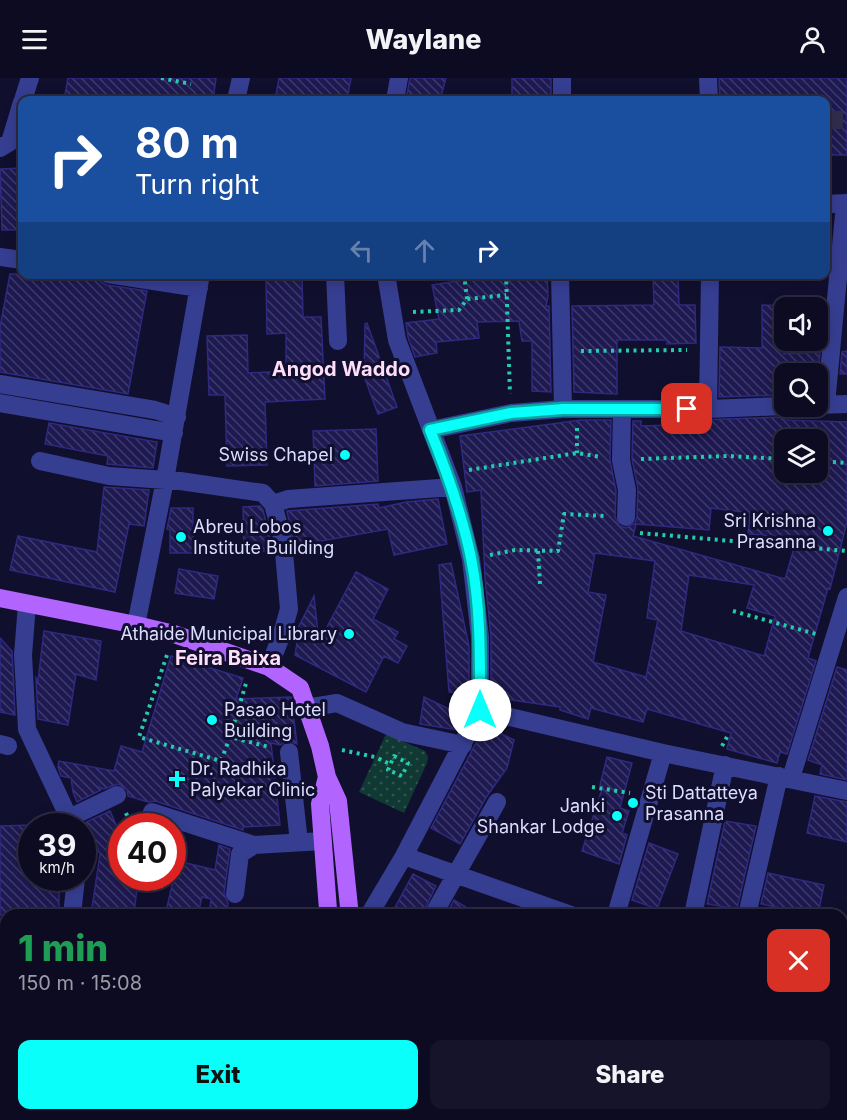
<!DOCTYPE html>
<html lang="en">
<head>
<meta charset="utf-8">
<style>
	:root { --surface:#0d0b22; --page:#16142a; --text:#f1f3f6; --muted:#9a9ba5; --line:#2d2b40; --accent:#09fff9 }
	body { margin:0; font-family:Inter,sans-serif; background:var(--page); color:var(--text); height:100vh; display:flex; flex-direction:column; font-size:22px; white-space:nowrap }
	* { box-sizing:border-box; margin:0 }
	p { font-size:20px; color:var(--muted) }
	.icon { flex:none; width:33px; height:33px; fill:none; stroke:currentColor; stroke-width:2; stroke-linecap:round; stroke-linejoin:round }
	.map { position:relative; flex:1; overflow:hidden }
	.sheet { position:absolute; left:0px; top:831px; width:848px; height:212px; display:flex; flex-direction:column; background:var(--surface); border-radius:18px 18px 0 0; box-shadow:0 3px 15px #0003,0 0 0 2px var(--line) }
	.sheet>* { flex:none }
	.banner { position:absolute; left:18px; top:18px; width:812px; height:183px; border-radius:12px; box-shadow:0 3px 15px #0003,0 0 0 2px var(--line); background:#1a4fa0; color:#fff; overflow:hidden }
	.buttons { position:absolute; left:774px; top:219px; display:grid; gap:12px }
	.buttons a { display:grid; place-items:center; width:54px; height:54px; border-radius:12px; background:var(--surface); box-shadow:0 3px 15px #0003,0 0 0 2px var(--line); font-size:30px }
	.speed { position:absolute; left:18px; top:735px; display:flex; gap:12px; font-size:30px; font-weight:700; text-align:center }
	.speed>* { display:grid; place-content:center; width:78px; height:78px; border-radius:50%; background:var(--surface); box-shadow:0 3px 15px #0003,0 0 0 2px var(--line); line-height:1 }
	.speed small { font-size:15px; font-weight:400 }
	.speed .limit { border:9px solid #d22; background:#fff; color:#111 }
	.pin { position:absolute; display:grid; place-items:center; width:51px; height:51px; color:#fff; margin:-26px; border-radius:12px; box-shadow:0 3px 9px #0006 }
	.me { position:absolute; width:66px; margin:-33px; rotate:0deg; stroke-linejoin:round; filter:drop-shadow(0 0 4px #0008) }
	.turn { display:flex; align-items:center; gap:21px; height:126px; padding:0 18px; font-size:27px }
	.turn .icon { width:78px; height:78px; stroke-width:2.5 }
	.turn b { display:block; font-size:42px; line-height:51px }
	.lanes { display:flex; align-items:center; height:57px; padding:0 18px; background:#0003; justify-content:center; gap:30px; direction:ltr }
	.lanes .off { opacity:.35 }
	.round { display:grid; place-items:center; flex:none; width:63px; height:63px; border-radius:12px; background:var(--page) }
	.summary { display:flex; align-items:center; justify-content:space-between; height:102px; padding:0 18px }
	h1 { font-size:36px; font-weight:800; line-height:45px; color:#1e9e55 }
	.cta { display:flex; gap:12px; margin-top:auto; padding:12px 18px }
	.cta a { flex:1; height:69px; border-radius:12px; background:var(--accent); color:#111; font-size:24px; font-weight:800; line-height:69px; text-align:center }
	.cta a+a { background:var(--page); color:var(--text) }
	header { display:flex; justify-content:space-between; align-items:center; height:78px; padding:0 18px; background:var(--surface); font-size:27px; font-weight:800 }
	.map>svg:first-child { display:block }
	.garden { fill:url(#garden-dots) }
	.pitch { fill:#113933 }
	.building { fill:url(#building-back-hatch); stroke:#2f2980; stroke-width:1.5; fill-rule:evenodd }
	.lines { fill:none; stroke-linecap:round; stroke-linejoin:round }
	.minor-tunnel { stroke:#302e4d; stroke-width:18; stroke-dasharray:18 9; stroke-linecap:butt }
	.path { stroke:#24cbad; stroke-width:4; stroke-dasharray:3 4.5; stroke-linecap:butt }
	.minor { stroke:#363e92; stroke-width:18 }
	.major { stroke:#b264ff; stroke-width:18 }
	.route-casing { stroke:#06a6a2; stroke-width:15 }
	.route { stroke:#09fff9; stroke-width:10 }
	.poi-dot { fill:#09fff9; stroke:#110f2e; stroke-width:2 }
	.labels { text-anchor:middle; stroke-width:6; stroke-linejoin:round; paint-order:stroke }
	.poi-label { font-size:18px; fill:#ddf; stroke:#110f2e; text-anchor:end }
	.neighbourhood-label { font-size:20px; font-weight:bold; fill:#ffdff7; stroke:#110f2e }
</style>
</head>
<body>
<header><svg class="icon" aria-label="menu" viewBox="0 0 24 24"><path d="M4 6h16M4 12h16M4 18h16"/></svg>Waylane<svg class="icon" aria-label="person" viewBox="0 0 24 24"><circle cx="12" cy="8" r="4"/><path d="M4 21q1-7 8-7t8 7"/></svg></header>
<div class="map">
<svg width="847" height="1042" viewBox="0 0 847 1042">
	<defs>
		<pattern id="garden-dots" width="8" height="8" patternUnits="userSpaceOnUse" patternTransform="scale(1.5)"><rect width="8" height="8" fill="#113933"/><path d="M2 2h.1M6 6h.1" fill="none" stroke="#335552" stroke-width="1.8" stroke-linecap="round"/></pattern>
		<pattern id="building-back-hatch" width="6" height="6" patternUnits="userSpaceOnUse" patternTransform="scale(1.5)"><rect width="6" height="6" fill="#1e1951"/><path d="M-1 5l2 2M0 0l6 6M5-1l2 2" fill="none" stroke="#3e3a6b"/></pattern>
	</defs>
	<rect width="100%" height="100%" fill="#110f2e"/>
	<!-- garden -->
	<path class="garden" d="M386 656 425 673 428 679 427 685 404 735 359 714Z"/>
	<!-- pitch -->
	<path class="pitch" d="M703 1037H751L750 1042H703Z"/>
	<!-- building -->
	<path class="building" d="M68 0H216L213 22H64Z
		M279 0H351L347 22H275Z
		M410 0H446L440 22H406Z
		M512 0H551V22H512Z
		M719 0H847V77H825V22H720Z
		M22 90V152H2L0 91Z
		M10 196H81L97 200 101 204 106 207 147 213 128 316 0 294V249Z
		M478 196H547L548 218 546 228H549L551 314 532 313V263H522L519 243 477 244 479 260 436 264 437 275 415 279 408 259 406 245 439 241 432 207 479 200Z
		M653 198H678L679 227H695L696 265 667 266V262H617V316L574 314 572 228 654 227Z
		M302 199 303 239H321L325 321 265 324 267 387 227 388 225 317H209L207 258 247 257 248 295 286 293V255L267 256 266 200Z
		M762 227 784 228V276L820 274 818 296H784V317L719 319 720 269 762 270Z
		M367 245 397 329 378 336 364 298 365 246Z
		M847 273V296H840L842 274Z
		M784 339V342L847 344V444L830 511 828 510 808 580 816 583 787 676 780 674 777 685 727 671 731 655 647 631 643 644 591 630 588 641 560 632V629L491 619V559L485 500 481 412 467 414 460 358 581 342H611L610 382 616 413 615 439 620 448 626 450 635 445 637 439 638 410 632 381 633 343H641V348L699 346V342ZM784 362H818V394H784ZM711 430 750 435 748 456 797 460 785 501 633 458 636 446 709 452ZM595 475 655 483 647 540 658 542 646 599 593 584 606 517 588 514ZM689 497 754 507 747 530 775 538 764 578 681 553Z
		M49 345 157 364 153 390 107 386 108 378 45 366Z
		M376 351 378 403 315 408 313 353Z
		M104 409 149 412 144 448 129 446 115 514 10 492 18 458 97 474Z
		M438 421 447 466 394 477 388 451 304 466 315 472 295 473 287 433 378 426 379 430 406 424Z
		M260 428 263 432 273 473 244 474 243 429Z
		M171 430H193V475H170V452L167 451Z
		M451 485 469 568V616L449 614 439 487Z
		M179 491 218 498 214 521 175 515Z
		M356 494 388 511 373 541 398 554 394 561 407 568 398 585 384 578 366 614 295 577 297 565 292 562 314 518 319 564Z
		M44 553 101 563 96 602 76 596 68 647 38 641 36 600 38 603Z
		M0 560 12 573 15 637 0 634Z
		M171 578 243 600 236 621 291 619 297 666 288 663 280 667 271 665 280 747 243 749V752L155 723 148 724 128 718 127 712 118 706 104 711 99 709 101 712 77 724 73 714 71 700 61 698 58 689 59 683 114 693 121 668 142 674Z
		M837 589 847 592V702L820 696 822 687 808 682Z
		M424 619 464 638 457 652 420 646Z
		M485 648 514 662 507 690 487 718 460 766 431 750Z
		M607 679 632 685 620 730 629 733 622 755 627 757 619 786 582 773 603 708 600 707Z
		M815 718 847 724V764L807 755Z
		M110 733 122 760V800H138L134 837H91L100 776 86 744Z
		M725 743 756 748 737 831 707 826Z
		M32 747V800H59V837H0V748Z
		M649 765 678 776 657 831 632 822Z
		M219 767 230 771 224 815 228 825 226 837H209L211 821 202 819 198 837H165L178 783 215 792Z
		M768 795 824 807 818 837 761 826Z
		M413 796 436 808 422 837H391Z
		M454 822 479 837H446Z"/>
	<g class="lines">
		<!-- minor-tunnel -->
		<path class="minor-tunnel" d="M825 42H847"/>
		<!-- path -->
		<path class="path" d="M161 0 191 6
			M464 196 467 221
			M506 196 510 316
			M413 234 459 232 467 221 506 217
			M581 273 687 272
			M577 350V375
			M641 381 727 378 784 381
			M818 383 847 385
			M469 392 577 375 601 379
			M640 455 847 473
			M538 473 540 506
			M490 477 515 472 558 473 564 436 606 438
			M733 533 816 556
			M167 577 139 659 221 683 230 659 269 669
			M230 659 247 602
			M722 668 727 659
			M342 672 375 679 390 686
			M394 678 408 685 402 698 388 692Z
			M592 709 630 715
			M126 735 131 748
			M692 1042 693 1036"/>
		<!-- minor -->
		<path class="minor" d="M708 0 709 22
			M23 22 30 0
			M236 22 241 0
			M395 22 399 0
			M562 22V0
			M0 70 10 64 22 24
			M825 126 847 125
			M0 179 22 182
			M108 196 199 210
			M335 196 338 263
			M560 196 563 331
			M0 306 155 332 177 339
			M0 325 174 355
			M826 326 845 126
			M818 327 847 326
			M622 331 621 382 627 412 626 439
			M708 331 710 196
			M431 352 511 335 563 331H708L784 328
			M40 383 109 398 180 403 263 415 273 426 283 463 289 531 282 556 269 589
			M273 426 288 421 453 409
			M27 526 23 577 27 651 69 740 71 748
			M136 547 165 402 201 196
			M306 630 337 625 402 654 463 667
			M480 632 663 675 847 713
			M0 666 8 668
			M289 674 299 764
			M791 700 847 519
			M152 734 254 767 323 763
			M69 740 117 717
			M404 778 571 837
			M235 816 240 776 254 767
			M72 837 76 800
			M369 837 404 778 480 632V559L471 481 453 409 397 262 386 196
			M433 837 497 724
			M616 837 663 675
			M693 837 725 687
			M747 837 779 698
			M842 925 847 926
			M221 1036 232 1042
			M8 1042 10 1036
			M276 1042 278 1036
			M470 1042 471 1036"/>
		<!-- major -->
		<path class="major" d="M0 520 136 547 174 556 269 589 300 610 320 668 327 699 338 723 349 829 347 837
			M327 699 320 726 328 832 330 837
			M556 1036 559 1042
			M335 1042V1036"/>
	</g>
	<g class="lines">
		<!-- route casing -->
		<g class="route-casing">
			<path id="route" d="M480 632C480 581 481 530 471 480 462 436 447 394 430 352L511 335 563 331H687"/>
		</g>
		<!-- route -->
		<use href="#route" class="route"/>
	</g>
	<!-- markers -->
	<g class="poi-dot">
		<circle cx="345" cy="377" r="6"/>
		<circle cx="828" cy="453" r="6"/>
		<circle cx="181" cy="459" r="6"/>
		<circle cx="349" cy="556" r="6"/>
		<circle cx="212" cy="642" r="6"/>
		<path d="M174 692h6v6h6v6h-6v6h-6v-6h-6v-6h6z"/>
		<circle cx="633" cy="725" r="6"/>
		<circle cx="617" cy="738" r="6"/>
	</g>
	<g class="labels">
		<!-- poi labels -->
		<g class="poi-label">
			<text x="333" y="383">Swiss Chapel</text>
			<text x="816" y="449">Sri Krishna<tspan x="816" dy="21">Prasanna</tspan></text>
			<text x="193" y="455" text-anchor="start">Abreu Lobos<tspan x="193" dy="21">Institute Building</tspan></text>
			<text x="337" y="562">Athaide Municipal Library</text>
			<text x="224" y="638" text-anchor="start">Pasao Hotel<tspan x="224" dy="21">Building</tspan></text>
			<text x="190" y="697" text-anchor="start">Dr. Radhika<tspan x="190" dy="21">Palyekar Clinic</tspan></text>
			<text x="645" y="721" text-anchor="start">Sti Dattatteya<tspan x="645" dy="21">Prasanna</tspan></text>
			<text x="605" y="734">Janki<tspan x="605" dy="21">Shankar Lodge</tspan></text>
		</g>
		<!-- neighbourhood labels -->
		<g class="neighbourhood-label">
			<text x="341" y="298">Angod Waddo</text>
			<text x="228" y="587">Feira Baixa</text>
		</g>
	</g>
</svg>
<div class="buttons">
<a><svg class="icon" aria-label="sound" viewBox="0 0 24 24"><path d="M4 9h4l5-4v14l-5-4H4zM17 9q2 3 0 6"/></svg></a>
<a><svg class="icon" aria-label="search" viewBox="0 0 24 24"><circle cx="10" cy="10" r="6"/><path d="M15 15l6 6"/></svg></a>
<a><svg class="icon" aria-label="layers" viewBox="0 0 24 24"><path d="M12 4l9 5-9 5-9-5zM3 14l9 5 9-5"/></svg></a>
</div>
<div class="speed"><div>39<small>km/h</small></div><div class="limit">40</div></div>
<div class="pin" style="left:687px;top:331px;background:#d93025"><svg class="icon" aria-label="arrive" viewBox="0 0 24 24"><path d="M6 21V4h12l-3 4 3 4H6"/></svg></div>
<svg class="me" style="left:480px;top:632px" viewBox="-20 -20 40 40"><circle r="19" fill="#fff"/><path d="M0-13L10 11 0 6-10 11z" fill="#09fff9"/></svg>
<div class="banner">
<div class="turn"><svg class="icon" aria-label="right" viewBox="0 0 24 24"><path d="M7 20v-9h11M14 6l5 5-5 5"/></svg><div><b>80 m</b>Turn right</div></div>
<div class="lanes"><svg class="icon off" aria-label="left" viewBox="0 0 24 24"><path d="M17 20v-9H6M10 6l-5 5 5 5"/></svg><svg class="icon off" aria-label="ahead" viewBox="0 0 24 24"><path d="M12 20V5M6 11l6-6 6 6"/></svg><svg class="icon" aria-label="right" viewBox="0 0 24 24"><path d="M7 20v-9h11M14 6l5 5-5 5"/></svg></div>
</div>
<section class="sheet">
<div class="summary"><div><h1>1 min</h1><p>150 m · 15:08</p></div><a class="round" style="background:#d93025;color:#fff"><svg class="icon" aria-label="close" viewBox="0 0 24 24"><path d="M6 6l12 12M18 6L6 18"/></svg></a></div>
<div class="cta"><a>Exit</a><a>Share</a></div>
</section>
</div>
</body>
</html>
